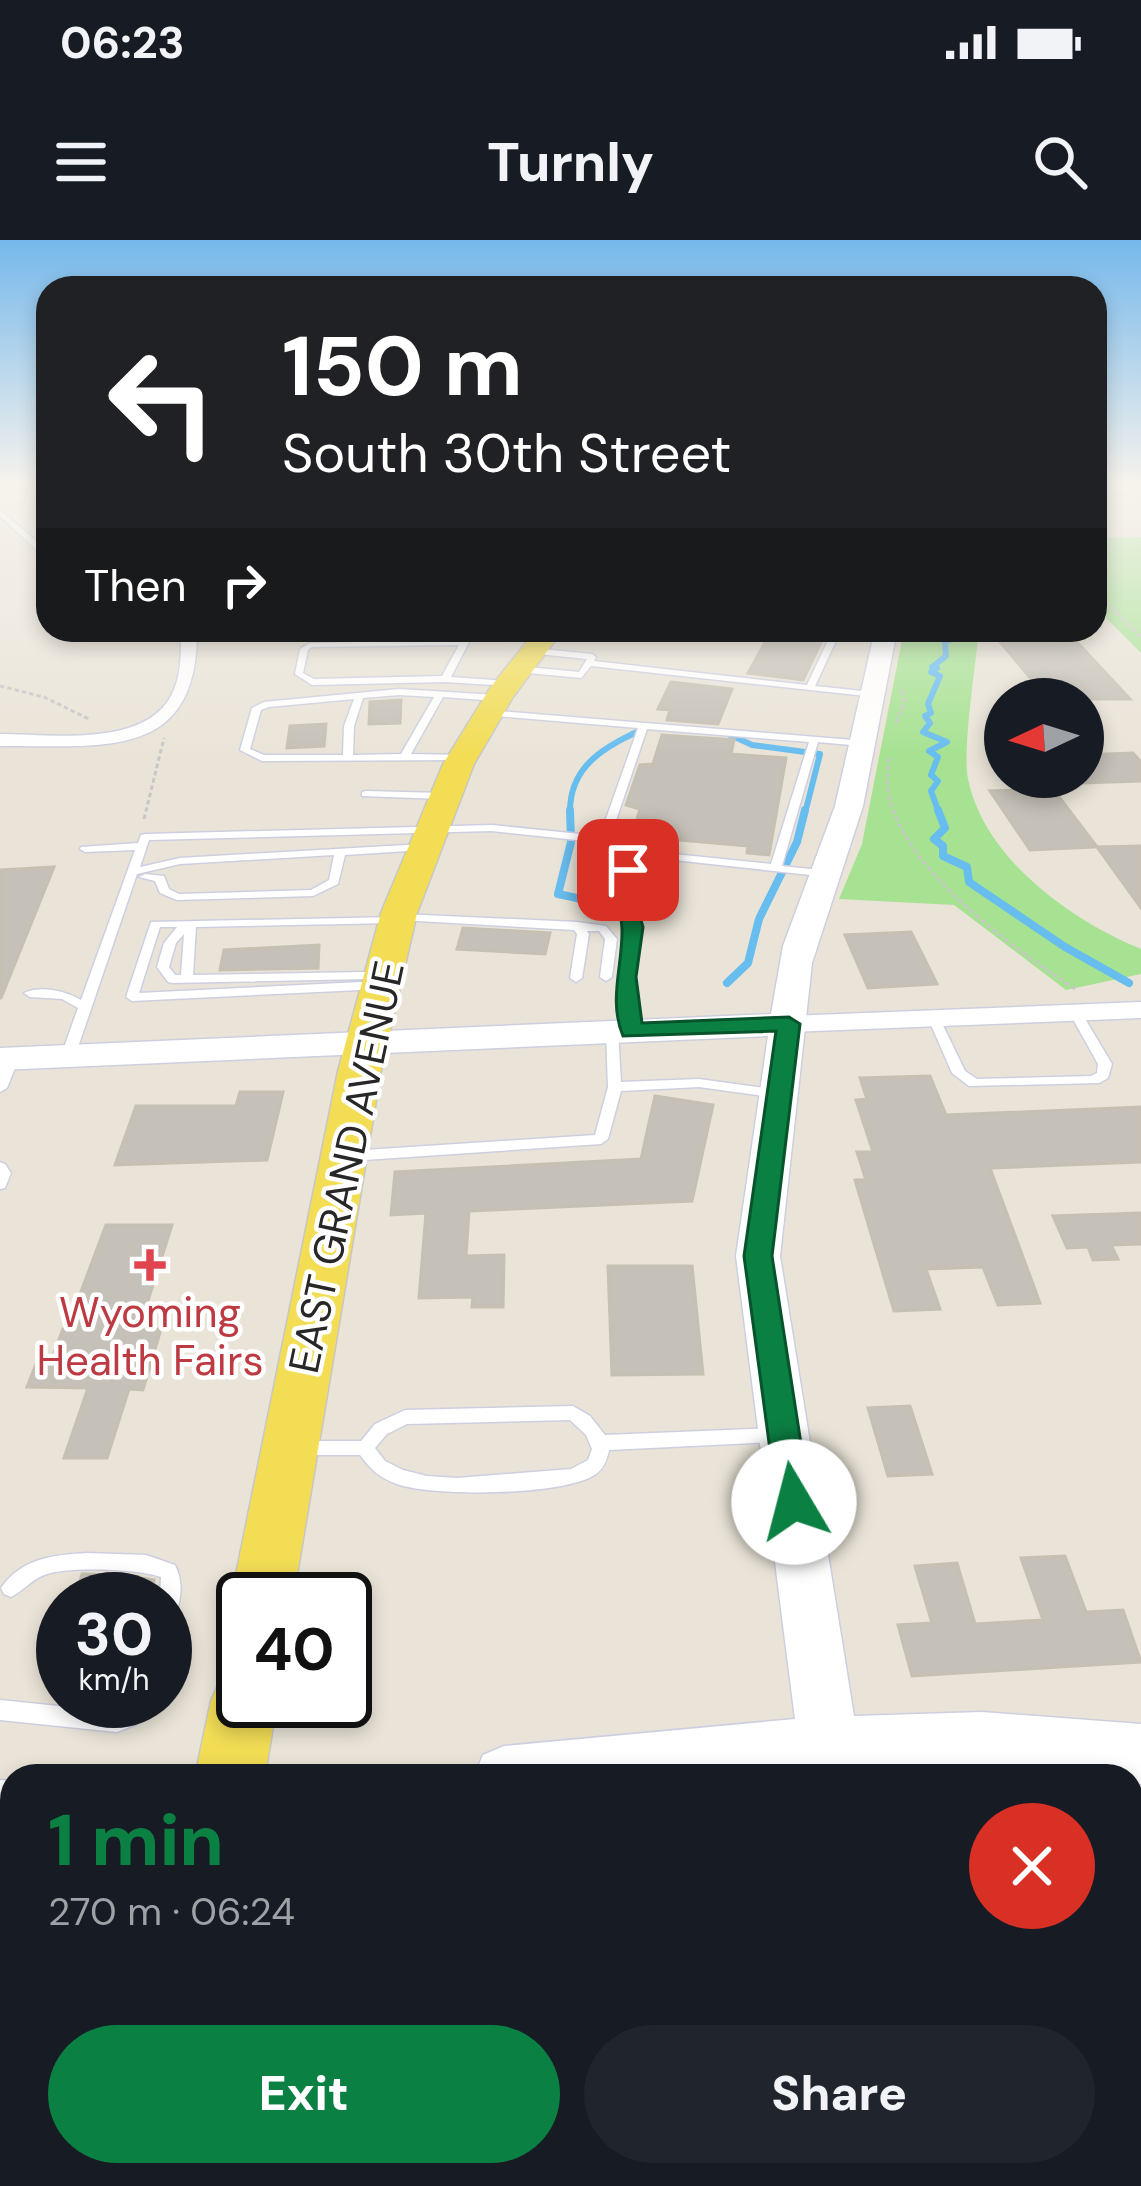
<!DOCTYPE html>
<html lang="en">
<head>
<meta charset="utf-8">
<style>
	:root { --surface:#171b24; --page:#20242c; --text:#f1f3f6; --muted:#9ea1a6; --accent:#0b8043 }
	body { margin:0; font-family:"DM Sans",sans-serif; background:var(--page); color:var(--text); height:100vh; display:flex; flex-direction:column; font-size:45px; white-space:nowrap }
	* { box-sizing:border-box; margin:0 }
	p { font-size:39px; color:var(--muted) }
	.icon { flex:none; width:66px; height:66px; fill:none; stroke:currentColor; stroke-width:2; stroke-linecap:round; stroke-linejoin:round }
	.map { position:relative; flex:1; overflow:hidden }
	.sheet { position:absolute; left:0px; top:1524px; width:1143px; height:423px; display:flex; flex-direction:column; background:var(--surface); border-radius:36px 36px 0 0; box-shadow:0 6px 18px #0003 }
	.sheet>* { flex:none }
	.hud { position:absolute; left:36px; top:36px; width:1071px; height:366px; border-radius:36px; box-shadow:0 6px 18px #0003; background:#202124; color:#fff; overflow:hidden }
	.needle { width:78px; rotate:266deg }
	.controls { position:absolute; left:984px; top:438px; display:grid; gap:24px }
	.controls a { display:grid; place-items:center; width:120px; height:120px; border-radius:50%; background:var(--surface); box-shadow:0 6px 18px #0003; font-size:60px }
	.speed { position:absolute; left:36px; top:1332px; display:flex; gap:24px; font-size:60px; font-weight:700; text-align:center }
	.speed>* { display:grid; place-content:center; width:156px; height:156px; border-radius:50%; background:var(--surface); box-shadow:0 6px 18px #0003; line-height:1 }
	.speed small { font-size:30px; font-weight:400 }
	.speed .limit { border:6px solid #111; border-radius:18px; background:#fff; color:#111 }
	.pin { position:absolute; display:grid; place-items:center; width:102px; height:102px; color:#fff; margin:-51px; border-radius:24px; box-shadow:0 6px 18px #0006 }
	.me { position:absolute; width:132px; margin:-66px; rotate:352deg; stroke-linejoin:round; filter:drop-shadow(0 0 9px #0008) }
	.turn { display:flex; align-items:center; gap:42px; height:252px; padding:0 48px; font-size:54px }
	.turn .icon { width:156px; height:156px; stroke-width:2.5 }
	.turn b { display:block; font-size:84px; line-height:102px }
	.then { display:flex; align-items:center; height:114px; padding:0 48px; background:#0003; gap:24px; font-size:45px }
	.round { display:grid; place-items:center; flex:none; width:126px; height:126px; border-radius:63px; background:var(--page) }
	.overview { display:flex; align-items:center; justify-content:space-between; height:204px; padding:0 48px }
	h1 { font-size:72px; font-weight:800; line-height:90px; color:var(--accent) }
	.primary-button { display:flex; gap:24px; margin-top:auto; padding:24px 48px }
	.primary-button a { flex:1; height:138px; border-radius:72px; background:var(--accent); color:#fff; font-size:48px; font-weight:800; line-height:138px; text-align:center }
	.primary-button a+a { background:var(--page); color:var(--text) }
	.status { display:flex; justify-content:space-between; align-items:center; height:84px; padding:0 60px; background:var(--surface); direction:ltr }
	.status svg { height:33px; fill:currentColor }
	header { display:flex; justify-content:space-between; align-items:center; height:156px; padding:0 48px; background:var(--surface); font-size:54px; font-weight:800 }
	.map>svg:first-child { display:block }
	.green { fill:#a6e292 }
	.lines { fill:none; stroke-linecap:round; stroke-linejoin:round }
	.stream-far1 { stroke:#68bdef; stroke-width:6 }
	.stream { stroke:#68bdef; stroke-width:8 }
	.building { fill:#c5c1b8; stroke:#c5c0b2; stroke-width:3 }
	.lane-casing { stroke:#cdcfe1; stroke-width:3 }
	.street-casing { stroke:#cdcfe1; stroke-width:3 }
	.secondary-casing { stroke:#cdcfe1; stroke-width:3 }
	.primary-casing { stroke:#c7c7c7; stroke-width:3 }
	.path { stroke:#c7c7c7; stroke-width:3; stroke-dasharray:4.5 3; stroke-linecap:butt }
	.lane { fill:#fff; fill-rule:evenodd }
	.street { fill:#fff; fill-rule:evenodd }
	.secondary { fill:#fff; fill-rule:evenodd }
	.primary { fill:#f2dd55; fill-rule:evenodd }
	.route { fill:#0b8043; stroke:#07532c; stroke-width:3 }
	.health-dot { fill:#e0444e; stroke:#fff; stroke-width:4.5 }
	.labels { text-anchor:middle; stroke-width:9; stroke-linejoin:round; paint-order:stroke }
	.street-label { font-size:42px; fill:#272727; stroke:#fff }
	.health-label { font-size:42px; fill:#be3a42; stroke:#fff }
</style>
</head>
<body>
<div class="status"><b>06:23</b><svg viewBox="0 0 49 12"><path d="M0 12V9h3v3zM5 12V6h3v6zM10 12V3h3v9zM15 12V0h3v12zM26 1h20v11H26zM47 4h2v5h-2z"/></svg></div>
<header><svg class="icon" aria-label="menu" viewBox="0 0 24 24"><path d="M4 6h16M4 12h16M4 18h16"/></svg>Turnly<svg class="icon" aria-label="search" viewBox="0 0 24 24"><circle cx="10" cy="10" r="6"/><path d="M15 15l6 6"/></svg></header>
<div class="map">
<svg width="1141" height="1946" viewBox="0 0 1141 1946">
	<rect width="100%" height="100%" fill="#eae4d8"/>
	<!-- green -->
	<path class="green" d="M1141 297V413L1095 367V298Z
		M904 390H979C976 423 962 511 968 539 984 618 1070 680 1141 709V734L1066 750 954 665 839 659 862 604Z"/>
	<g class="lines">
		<!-- stream-far1 -->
		<path class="stream-far1" d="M724 492 752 505 820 514 805 573
			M570 573C569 523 609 505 647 487
			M939 573 931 551 938 541 931 535 938 517 929 511 947 502 923 492 930 483 925 476 931 473 928 464 940 436 931 432 937 428 932 427 946 416 945 402 955 397 949 390"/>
		<!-- stream -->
		<path class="stream" d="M570 570 571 602 558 654 648 673
			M938 570 945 588 934 599 943 606V616L967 627 969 642 1065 707 1129 743
			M727 743 748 723 759 679 797 602 805 570"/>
	</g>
	<!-- building -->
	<path class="building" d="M772 390H827L803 440 748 433Z
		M1076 401 1130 459H1048L1001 403Z
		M671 442 732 449 718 484 667 480 670 470 658 469Z
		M401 460 400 483 369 484 370 462Z
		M326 484 324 506 287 508 290 486Z
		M662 495 734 500 731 514 786 518 769 615 747 613 748 606 632 596 640 569 626 565 640 525 653 524Z
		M1133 513 1141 522V541L1083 543V515Z
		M1053 549 1097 607 1030 610 990 551Z
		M1141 606V668L1097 607Z
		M54 627 1 758H0V630Z
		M463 688 550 693 545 714 457 709Z
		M911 692 937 744 868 748 845 695Z
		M319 705 318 728 220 730 224 710Z
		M930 836 946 875 1141 867V922L990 928 1040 1063 998 1065 983 1027 926 1029 940 1069 894 1071 855 940H866L857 912H873L856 860 867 859 860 838Z
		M240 852H283L267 920 115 925 136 866H236Z
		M655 856 713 865 692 961 469 971 466 1016 504 1015 503 1067H472L473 1057 419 1058 426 973 391 975 395 932 641 919Z
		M1141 973V1004L1111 1005 1118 1019 1093 1020 1088 1007 1067 1008 1053 976Z
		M106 985H172L139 1089H161L143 1150 129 1149 107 1218H64L88 1148 27 1147 40 1114 53 1115 63 1089H67Z
		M608 1026H692L703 1134 612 1135Z
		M910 1166 932 1234 888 1236 868 1168Z
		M1065 1316 1086 1372 1123 1370 1141 1422 912 1436 898 1385 932 1383 915 1326 957 1323 975 1384 1043 1380 1021 1318Z
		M82 1334 120 1335 154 1340 149 1359H75Z"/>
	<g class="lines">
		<!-- lane casing -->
		<g class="lane-casing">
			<path id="lane" d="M1141 246V250L1095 253V249Z
				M0 270 47 310V314H41L0 276Z
				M286 390H353L374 396 370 398 341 392H290Z
				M833 390H841L815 446 872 452 876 455 875 457 591 426 581 438 518 432 514 429 518 426 579 432 587 419 529 413V409L532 408 592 414 596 417 594 421 807 445Z
				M465 400 469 402 451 437 507 441 511 444 510 446 445 442 312 445 295 434 300 409 310 403ZM459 405 442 436 314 439 303 433 308 410 312 407Z
				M399 449 497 455 501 458 497 461 443 457 411 514 464 515V519L461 520 262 521 240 510 252 468 264 462ZM399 455 434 457 401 514 353 515 354 486 363 458ZM354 459 344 486 343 515H264L250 509 261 470 269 467Z
				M486 470 865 501 867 503 862 506 818 502 782 626 829 631 834 634 829 637 674 620 636 611 630 655 639 687 631 737 637 791 631 795 625 791 619 737 627 687 618 655 625 608 604 603 492 591 149 600 140 627 180 618 423 604 428 607 423 610 345 615 338 644 313 656 177 660 160 653 155 641 139 637 145 634 164 636 169 649 179 654 311 650 329 640 334 615 180 624 137 634 75 816 68 820 63 819 61 816 78 768 62 759 30 757 24 753C40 745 66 751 81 760L135 610 85 612 80 609 81 607 138 603 141 595 145 594 492 585 600 596 638 488 483 475V471ZM647 489 809 502 771 624 674 614 610 598Z
				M366 551 442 553 447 556 442 559 362 556V552Z
				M401 674 577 682 606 686 617 699 612 737 606 741 600 737 605 699 599 691H587L589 694 582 738 576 742 570 738 577 694 574 690 400 680 394 683 196 687 193 735 364 732 370 736 368 739 172 743 168 742 157 727 164 703 177 687H160L139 753 381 741 387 745 381 749 132 761 126 757 151 682 395 677ZM184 694 181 735H175L169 727 176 703Z
				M1075 768 1081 772 1112 824 1108 838 1099 843 969 846 952 833 928 778 930 775H938L965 831 977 839 1091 836 1097 833 1098 824 1069 772Z
				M612 788 618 792 621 842 699 839 778 850 785 854 778 858 699 847 621 851 608 899 601 904 349 921 342 916 349 911 595 895 608 847 606 792Z
				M12 814 19 818 7 848 0 852V831L7 815Z
				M0 922 5 924 11 933 5 948 0 949Z
				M573 1166 590 1176 605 1195 775 1188 781 1190 784 1195 781 1200 775 1202 609 1210C607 1220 604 1228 596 1234 566 1256 432 1257 397 1244 380 1238 371 1230 360 1215H299L293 1213 290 1208 293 1203 299 1201H361L375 1184 405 1170ZM570 1180 586 1195 592 1209 588 1220 571 1229 457 1238 427 1236 403 1230 385 1221 375 1208 387 1194 407 1184Z
				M87 1313 146 1315 175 1325C185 1345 180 1364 172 1385L165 1387V1359H160L161 1337C139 1329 66 1326 44 1335 31 1340 23 1351 11 1357L4 1354 1 1348C22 1318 53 1315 87 1313Z
				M0 1460 117 1472 123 1469 129 1461H152L137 1484 117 1492 0 1480Z
				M0 1540 12 1541V1563L0 1562Z
				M1131 1867 1141 1868V1894L1131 1893Z
				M303 1935H329L328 1946H302Z
				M465 1935H511V1946H464Z"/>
		</g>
		<!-- street casing -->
		<g class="street-casing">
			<path id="street" d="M39 309H48V330L41 326Z
				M181 390H197C198 523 101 505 0 506V494C49 494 143 508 171 456 182 435 181 413 181 390Z
				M1141 762V778L789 792 776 784 789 776Z"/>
		</g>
		<!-- secondary casing -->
		<g class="secondary-casing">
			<path id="secondary" d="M875 390H897L863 566 812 723 780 1016 854 1476 982 1472 1141 1484V1544L1131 1543V1536L982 1531 474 1536 483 1515 504 1506 795 1479 736 1016 768 796 0 830V808L771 774 783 706 835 566Z
				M853 1935H927L929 1946H855Z"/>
		</g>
		<!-- primary casing -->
		<g class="primary-casing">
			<path id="primary" d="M536 390H563L513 457 474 524 417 673 381 831 293 1359H243V1381L231 1359 338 831 381 673 443 524 490 448Z
				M243 1429V1461H277L265 1536H195L211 1461 221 1438Z
				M115 1935H199L197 1946H113Z"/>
		</g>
		<!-- path -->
		<path class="path" d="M17 265 25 260 29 243
			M1095 351 1141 397
			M0 446 44 457 89 479
			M896 483 905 462 902 449
			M890 518C866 607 1011 706 1075 749
			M144 579 164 498"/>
		<!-- lane -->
		<use href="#lane" class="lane"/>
		<!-- street -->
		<use href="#street" class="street"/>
		<!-- secondary -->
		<use href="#secondary" class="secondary"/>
		<!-- primary -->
		<use href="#primary" class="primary"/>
	</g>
	<!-- sky -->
	<linearGradient id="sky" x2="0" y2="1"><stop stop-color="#75b8eb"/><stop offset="0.47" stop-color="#f6f3ed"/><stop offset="1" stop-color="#f6f3ed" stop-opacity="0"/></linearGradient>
	<rect width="1141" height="516" fill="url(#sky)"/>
	<!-- route -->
	<path class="route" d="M628 624 638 630 634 656 643 687 636 737 642 783 789 777 800 784 772 1016 810 1262 805 1273 794 1277 782 1273 777 1262 744 1016 776 791 623 796C608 760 623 725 622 689 621 667 614 653 618 630Z"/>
	<!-- markers -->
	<path class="health-dot" d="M144 1007h12v12h12v12h-12v12h-12v-12h-12v-12h12z"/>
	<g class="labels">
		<!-- street labels -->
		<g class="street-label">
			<text transform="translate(346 927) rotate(-78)" y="15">EAST GRAND AVENUE</text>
		</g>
		<!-- health labels -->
		<g class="health-label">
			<text x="150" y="1087">Wyoming<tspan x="150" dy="48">Health Fairs</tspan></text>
		</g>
	</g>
</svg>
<div class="controls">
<a><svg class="needle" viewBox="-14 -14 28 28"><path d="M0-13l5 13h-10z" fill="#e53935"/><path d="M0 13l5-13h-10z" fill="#9ea1a6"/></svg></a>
</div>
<div class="speed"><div>30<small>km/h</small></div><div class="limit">40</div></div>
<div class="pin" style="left:628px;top:630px;background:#d93025"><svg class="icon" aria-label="arrive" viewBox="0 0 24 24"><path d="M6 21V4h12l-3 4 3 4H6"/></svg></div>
<svg class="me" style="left:794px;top:1262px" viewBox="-20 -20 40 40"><circle r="19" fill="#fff"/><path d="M0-13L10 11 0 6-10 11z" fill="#0b8043"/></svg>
<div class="hud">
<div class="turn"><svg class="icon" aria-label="left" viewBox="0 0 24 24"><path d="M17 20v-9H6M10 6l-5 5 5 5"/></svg><div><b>150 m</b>South 30th Street</div></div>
<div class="then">Then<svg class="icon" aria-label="right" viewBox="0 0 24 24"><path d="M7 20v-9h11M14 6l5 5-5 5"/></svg></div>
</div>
<section class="sheet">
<div class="overview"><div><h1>1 min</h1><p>270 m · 06:24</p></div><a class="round" style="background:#d93025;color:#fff"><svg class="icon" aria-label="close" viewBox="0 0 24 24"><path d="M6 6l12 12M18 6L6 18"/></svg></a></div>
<div class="primary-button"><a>Exit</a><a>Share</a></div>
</section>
</div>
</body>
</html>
